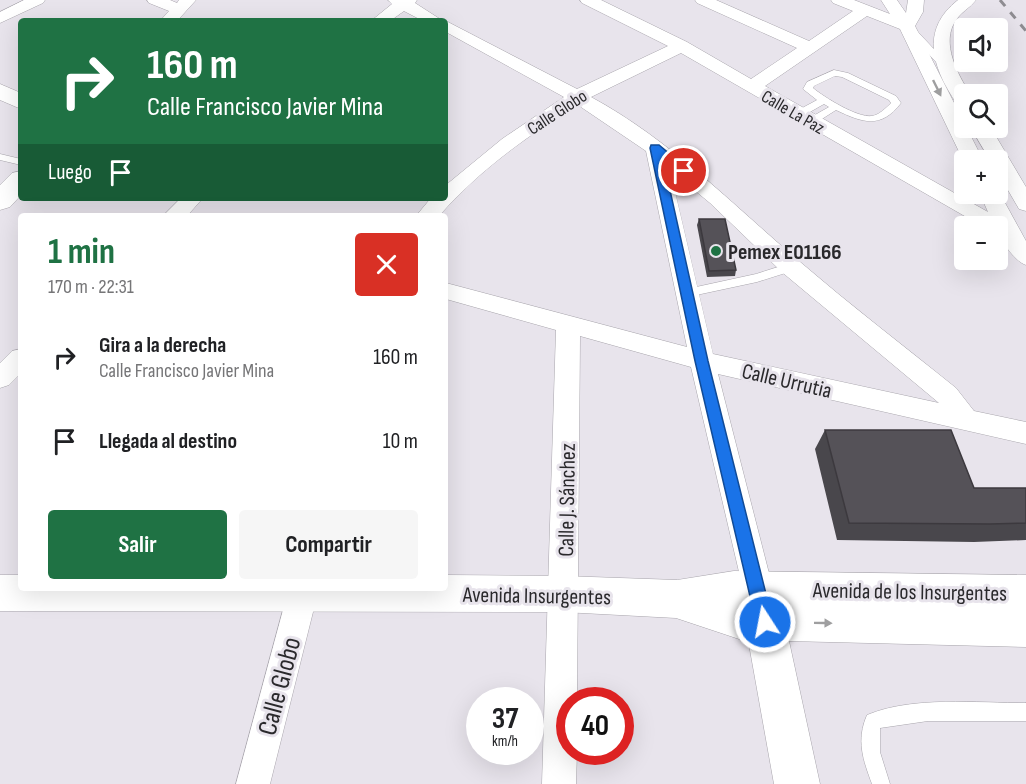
<!DOCTYPE html>
<html lang="es">
<head>
<meta charset="utf-8">
<style>
	:root { --surface:#fff; --page:#f6f6f6; --text:#202124; --muted:#757577; --accent:#1f7244 }
	body { margin:0; font-family:"Sofia Sans Condensed",sans-serif; background:var(--page); color:var(--text); height:100vh; display:flex; flex-direction:column; font-size:22px; white-space:nowrap }
	* { box-sizing:border-box; margin:0 }
	p { font-size:20px; color:var(--muted) }
	.icon { flex:none; width:33px; height:33px; fill:none; stroke:currentColor; stroke-width:2; stroke-linecap:round; stroke-linejoin:round }
	.map { position:relative; flex:1; overflow:hidden }
	.sheet { position:absolute; left:18px; top:213px; width:430px; height:378px; display:flex; flex-direction:column; background:var(--surface); border-radius:6px; box-shadow:0 6px 24px #0002 }
	.sheet>* { flex:none }
	.banner { position:absolute; left:18px; top:18px; width:430px; height:183px; border-radius:6px; box-shadow:0 6px 24px #0002; background:#1f7244; color:#fff; overflow:hidden }
	.buttons { position:absolute; left:954px; top:18px; display:grid; gap:12px }
	.buttons a { display:grid; place-items:center; width:54px; height:54px; border-radius:6px; background:var(--surface); box-shadow:0 6px 24px #0002; font-size:30px }
	.speed { position:absolute; left:466px; top:687px; display:flex; gap:12px; font-size:30px; font-weight:700; text-align:center }
	.speed>* { display:grid; place-content:center; width:78px; height:78px; border-radius:50%; background:var(--surface); box-shadow:0 6px 24px #0002; line-height:1 }
	.speed small { font-size:15px; font-weight:400 }
	.speed .limit { border:9px solid #d22; background:#fff; color:#111 }
	.pin { position:absolute; display:grid; place-items:center; width:51px; height:51px; color:#fff; margin:-26px; border:3px solid #fff; border-radius:50%; box-shadow:0 2px 6px #0007 }
	.me { position:absolute; width:66px; margin:-33px; rotate:349deg; stroke-linejoin:round; filter:drop-shadow(0 0 4px #0008) }
	.turn { display:flex; align-items:center; gap:21px; height:126px; padding:0 30px; font-size:27px }
	.turn .icon { width:78px; height:78px; stroke-width:2.5 }
	.turn b { display:block; font-size:42px; line-height:51px }
	.then { display:flex; align-items:center; height:57px; padding:0 30px; background:#0003; gap:12px; font-size:22px }
	.round { display:grid; place-items:center; flex:none; width:63px; height:63px; border-radius:6px; background:var(--page) }
	.overview { display:flex; align-items:center; justify-content:space-between; height:102px; padding:0 30px }
	h1 { font-size:36px; font-weight:700; line-height:45px; color:var(--accent) }
	.cta { display:flex; gap:12px; margin-top:auto; padding:12px 30px }
	.cta a { flex:1; height:69px; border-radius:6px; background:var(--accent); color:#fff; font-size:24px; font-weight:700; line-height:69px; text-align:center }
	.cta a+a { background:var(--page); color:var(--text) }
	ul { padding:0; list-style:none }
	li { display:flex; align-items:center; gap:18px; height:84px; padding:0 30px }
	li div { flex:1 }
	li b { display:block; font-size:22px }
	li em { font-style:normal }
	.map>svg:first-child { display:block }
	.lines { fill:none; stroke-linecap:round; stroke-linejoin:round }
	.lane-casing { stroke:#a8a5ac; stroke-width:1 }
	.street-casing { stroke:#a8a5ac; stroke-width:1 }
	.secondary-casing { stroke:#a8a5ac; stroke-width:1 }
	.lane { fill:#fff; fill-rule:evenodd }
	.street { fill:#fff; fill-rule:evenodd }
	.secondary { fill:#fff; fill-rule:evenodd }
	.rail { stroke:#8f8d92; stroke-width:3; stroke-dasharray:8 8; stroke-linecap:butt }
	.wall { fill:#49474c }
	.building { fill:#555258; stroke:#3c393e; stroke-width:1.5 }
	.oneway { fill:#9f9fa0 }
	.route { fill:#1a73e8; stroke:#114b97; stroke-width:1.5 }
	.poi-dot { fill:#1f7244; stroke:#e8e4ec; stroke-width:2 }
	.labels { text-anchor:middle; stroke-width:6; stroke-linejoin:round; paint-order:stroke }
	.far-street-label { font-size:18px; fill:#2a292c; stroke:#e8e4ec }
	.poi-label { font-size:22px; font-weight:bold; fill:#2a292c; stroke:#e8e4ec; text-anchor:start }
	.street-label { font-size:22px; fill:#2a292c; stroke:#e8e4ec }
	.near-street-label { font-size:27px; fill:#2a292c; stroke:#e8e4ec }
</style>
</head>
<body>
<div class="map">
<svg width="1026" height="784" viewBox="0 0 1026 784">
	<rect width="100%" height="100%" fill="#e8e4ec"/>
	<g class="lines">
		<!-- lane casing -->
		<g class="lane-casing">
			<path id="lane" d="M905 25H911L916 30 948 64V68H942L937 63 905 29Z
				M834 70 848 73 896 96 901 103C881 129 863 123 836 110L814 124H806V120L829 107 824 104 801 117H793V113L817 100 803 89 807 82ZM835 76 842 77 889 100 891 103C886 108 879 115 872 116 857 118 824 97 813 88L814 86Z
				M0 154 21 159V165L0 160Z
				M791 263 797 267 795 270 757 282 687 297 681 293 687 289 756 274Z
				M1026 703V721H928L880 728V752L890 784H872C863 760 856 740 867 715 912 696 977 703 1026 703Z"/>
		</g>
		<!-- street casing -->
		<g class="street-casing">
			<path id="street" d="M24 0H45L43 3 0 23V12Z
				M147 0H170L177 3 179 0H196L177 21H160L169 11 149 3Z
				M388 0H417L415 3 443 21H423L404 11 390 21H371L392 4Z
				M580 0H601L687 42 751 79 797 48 697 3 695 0H716L809 41 853 11 833 3 831 0H854L890 14 881 0H897L906 13 908 0H924L923 12 915 26 983 160 964 162 963 160 900 29 867 16 765 86 988 212 980 194H998V190L1026 241V265C1014 261 998 238 998 226H982L681 53 591 97C669 139 732 204 799 261 850 305 904 346 956 388L974 411 1026 422V444L718 374 773 589 769 599 758 603 747 599 743 589 691 367 580 336 577 700H570V752H577L576 784H542L556 330 446 299V283L687 347 646 151 578 105C528 135 477 172 439 216H416L431 198H446V185L502 139 564 97 446 32V21L577 89 668 46 582 3ZM670 170 710 203 783 273 939 403 713 354Z
				M958 0H976C970 8 961 12 956 20 940 43 958 74 970 94H964V106L957 104C933 69 919 30 958 0Z
				M971 128H991L1026 187V211L1019 209 998 173V160H990Z
				M181 198H203L187 216H163Z
				M21 349V373L9 385 0 388V363L12 351Z
				M289 588H319L270 784H236Z"/>
		</g>
		<!-- secondary casing -->
		<g class="secondary-casing">
			<path id="secondary" d="M0 84 21 93V109L0 100Z
				M21 171V195L10 207 0 210V185L12 173Z
				M734 571 1026 575V647L789 641 820 784H774L748 639H739L676 618 563 612 0 611V575H21V588H446V575L563 576 677 580Z"/>
		</g>
		<!-- lane -->
		<use href="#lane" class="lane"/>
		<!-- street -->
		<use href="#street" class="street"/>
		<!-- secondary -->
		<use href="#secondary" class="secondary"/>
		<!-- rail -->
		<path class="rail" d="M1000 0 1026 31"/>
	</g>
	<!-- wall -->
	<path class="wall" d="M699 219 736 270 735 276 707 277 697 225Z
		M825 430 974 488H1026V540L974 542 837 540 815 449Z"/>
	<!-- building -->
	<path class="building" d="M699 219H725L736 270 709 271Z
		M825 430H951L974 488H1026V523L990 524 849 523Z"/>
	<!-- one-way arrows -->
	<defs><path id="oneway-solid" d="M-6-.8H1V-3.2L6.5 0L1 3.2V.8H-6Z" transform="scale(1.5)"/></defs>
	<g class="oneway">
		<use href="#oneway-solid" transform="translate(937 88) rotate(64)"/>
		<use href="#oneway-solid" transform="translate(823 623) rotate(1)"/>
	</g>
	<!-- route -->
	<path class="route" d="M651 145H659L690 171 688 174H681L663 159 708 361 773 622 771 628 765 630 759 628 756 622 695 361 650 148Z"/>
	<!-- markers -->
	<circle class="poi-dot" cx="716" cy="251" r="6"/>
	<g class="labels">
		<!-- far-street labels -->
		<g class="far-street-label">
			<text transform="translate(557 112) rotate(-33)" y="6">Calle Globo</text>
			<text transform="translate(793 112) rotate(30)" y="6">Calle La Paz</text>
		</g>
		<!-- poi labels -->
		<g class="poi-label">
			<text x="728" y="259">Pemex E01166</text>
		</g>
		<!-- street labels -->
		<g class="street-label">
			<text transform="translate(787 380) rotate(13)" y="8">Calle Urrutia</text>
			<text transform="translate(566 500) rotate(-89)" y="8">Calle J. Sánchez</text>
			<text transform="translate(910 591) rotate(1)" y="8">Avenida de los Insurgentes</text>
			<text transform="translate(537 595) rotate(1)" y="8">Avenida Insurgentes</text>
		</g>
		<!-- near-street labels -->
		<g class="near-street-label">
			<text transform="translate(279 686) rotate(-75)" y="9">Calle Globo</text>
		</g>
	</g>
</svg>
<div class="buttons">
<a><svg class="icon" aria-label="sound" viewBox="0 0 24 24"><path d="M4 9h4l5-4v14l-5-4H4zM17 9q2 3 0 6"/></svg></a>
<a><svg class="icon" aria-label="search" viewBox="0 0 24 24"><circle cx="10" cy="10" r="6"/><path d="M15 15l6 6"/></svg></a>
<a>+</a>
<a>−</a>
</div>
<div class="speed"><div>37<small>km/h</small></div><div class="limit">40</div></div>
<div class="pin" style="left:684px;top:171px;background:#d93025"><svg class="icon" aria-label="arrive" viewBox="0 0 24 24"><path d="M6 21V4h12l-3 4 3 4H6"/></svg></div>
<svg class="me" style="left:765px;top:622px" viewBox="-20 -20 40 40"><circle r="17" fill="#1a73e8" stroke="#fff" stroke-width="3"/><path d="M0-11L8 9 0 5-8 9z" fill="#fff"/></svg>
<div class="banner">
<div class="turn"><svg class="icon" aria-label="right" viewBox="0 0 24 24"><path d="M7 20v-9h11M14 6l5 5-5 5"/></svg><div><b>160 m</b>Calle Francisco Javier Mina</div></div>
<div class="then">Luego<svg class="icon" aria-label="arrive" viewBox="0 0 24 24"><path d="M6 21V4h12l-3 4 3 4H6"/></svg></div>
</div>
<section class="sheet">
<div class="overview"><div><h1>1 min</h1><p>170 m · 22:31</p></div><a class="round" style="background:#d93025;color:#fff"><svg class="icon" aria-label="close" viewBox="0 0 24 24"><path d="M6 6l12 12M18 6L6 18"/></svg></a></div>
<ul>
<li><svg class="icon" aria-label="right" viewBox="0 0 24 24"><path d="M7 20v-9h11M14 6l5 5-5 5"/></svg><div><b>Gira a la derecha</b><p>Calle Francisco Javier Mina</p></div><em>160 m</em></li>
<li><svg class="icon" aria-label="arrive" viewBox="0 0 24 24"><path d="M6 21V4h12l-3 4 3 4H6"/></svg><div><b>Llegada al destino</b></div><em>10 m</em></li>
</ul>
<div class="cta"><a>Salir</a><a>Compartir</a></div>
</section>
</div>
</body>
</html>
